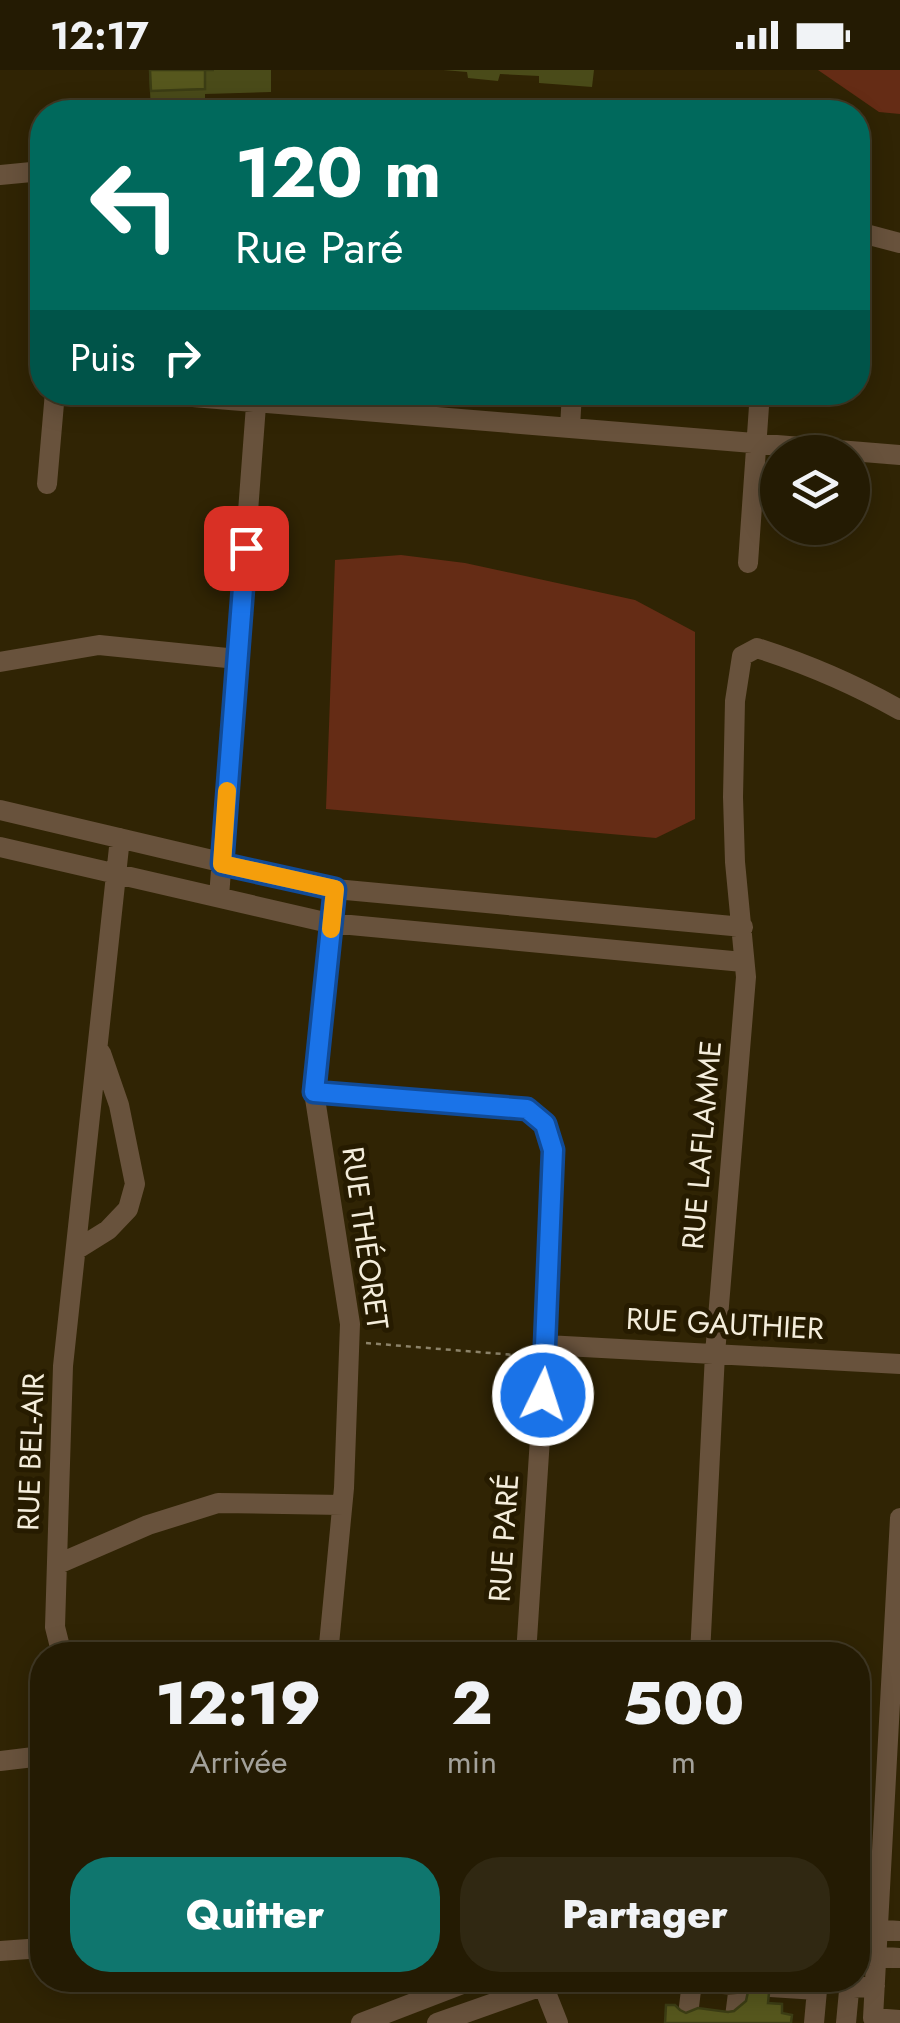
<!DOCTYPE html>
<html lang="fr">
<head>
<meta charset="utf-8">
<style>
	:root { --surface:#241b03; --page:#302812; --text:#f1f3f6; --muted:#a3a19a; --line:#413925; --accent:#0f766e }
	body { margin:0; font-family:Jost,sans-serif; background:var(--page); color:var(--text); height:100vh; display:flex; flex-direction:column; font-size:38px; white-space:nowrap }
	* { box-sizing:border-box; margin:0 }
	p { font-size:32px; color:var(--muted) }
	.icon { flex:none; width:55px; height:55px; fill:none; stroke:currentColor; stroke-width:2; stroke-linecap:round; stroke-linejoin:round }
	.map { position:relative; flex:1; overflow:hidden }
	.panel { position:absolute; left:30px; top:1572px; width:840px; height:350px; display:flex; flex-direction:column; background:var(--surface); border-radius:40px; box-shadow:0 5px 25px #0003,0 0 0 2px var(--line) }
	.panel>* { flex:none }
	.top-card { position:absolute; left:30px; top:30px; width:840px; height:305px; border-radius:40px; box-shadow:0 5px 25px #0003,0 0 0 2px var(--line); background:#00695c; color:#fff; overflow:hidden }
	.fabs { position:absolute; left:760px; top:365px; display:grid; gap:20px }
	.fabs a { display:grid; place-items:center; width:110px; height:110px; border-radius:50%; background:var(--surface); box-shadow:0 5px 25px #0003,0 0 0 2px var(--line); font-size:50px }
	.pin { position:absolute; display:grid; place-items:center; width:85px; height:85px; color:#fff; margin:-42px; border-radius:20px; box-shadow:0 5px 15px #0006 }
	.me { position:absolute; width:110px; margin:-55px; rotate:4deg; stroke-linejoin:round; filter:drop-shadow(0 0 8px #0008) }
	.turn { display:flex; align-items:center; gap:35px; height:210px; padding:0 40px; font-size:45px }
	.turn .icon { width:130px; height:130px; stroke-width:2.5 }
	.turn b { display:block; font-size:70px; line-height:85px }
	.then { display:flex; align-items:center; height:95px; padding:0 40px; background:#0003; gap:20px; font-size:38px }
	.eta { display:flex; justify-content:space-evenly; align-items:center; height:170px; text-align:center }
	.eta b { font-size:60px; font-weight:800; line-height:70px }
	.primary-button { display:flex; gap:20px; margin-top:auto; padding:20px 40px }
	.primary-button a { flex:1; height:115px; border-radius:40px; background:var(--accent); color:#fff; font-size:40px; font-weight:800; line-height:115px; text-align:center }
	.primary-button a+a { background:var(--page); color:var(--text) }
	.status { display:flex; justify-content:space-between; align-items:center; height:70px; padding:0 50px; background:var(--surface); direction:ltr }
	.status svg { height:28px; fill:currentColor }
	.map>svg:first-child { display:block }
	.green { fill:#652c15 }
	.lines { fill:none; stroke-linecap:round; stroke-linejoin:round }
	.path { stroke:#8c8369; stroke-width:2.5; stroke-dasharray:5 5; stroke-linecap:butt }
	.minor { stroke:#68523c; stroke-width:20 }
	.wall { fill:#4a4b19 }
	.building { fill:#56571d; stroke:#3c3d14; stroke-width:2.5 }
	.route-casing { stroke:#114b97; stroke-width:25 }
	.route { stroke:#1a73e8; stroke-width:18 }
	.slow { stroke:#f59e0b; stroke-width:18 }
	.labels { text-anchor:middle; stroke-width:10; stroke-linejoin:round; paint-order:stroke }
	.street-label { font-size:30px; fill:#f4eddb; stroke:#261b00 }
</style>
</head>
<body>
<div class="status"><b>12:17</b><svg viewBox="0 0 49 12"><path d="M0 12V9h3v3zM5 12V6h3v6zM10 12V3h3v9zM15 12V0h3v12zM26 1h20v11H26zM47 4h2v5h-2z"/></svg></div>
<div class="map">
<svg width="900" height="1953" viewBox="0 0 900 1953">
	<rect width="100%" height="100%" fill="#302404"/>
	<!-- green -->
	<path class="green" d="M818 0H900V44L879 42Z
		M401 485 465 493 635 530 695 562V749L656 768 326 739 335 490Z"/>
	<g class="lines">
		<!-- path -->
		<path class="path" d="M366 1273 527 1286"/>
		<!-- minor -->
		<path class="minor" d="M0 105 42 101
			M858 162 900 173
			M132 322 900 385
			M570 358 572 322
			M47 414 55 322
			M748 493 760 322
			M0 592 99 575 237 589
			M0 740 335 819 743 857
			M0 777 329 853 743 892
			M219 827 257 322
			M314 1022 527 1039 545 1053 553 1080 546 1275 526 1585
			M76 1180 108 1160 128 1139 135 1114 119 1035 101 983
			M546 1275 900 1294
			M900 1448 873 1948 900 1950
			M58 1494 148 1455 218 1433 342 1435
			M62 1585 55 1557 63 1296 120 768
			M328 1585 344 1418 350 1254 314 1022 335 819
			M700 1585 715 1284 746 907 735 792 733 727 735 631 742 586 757 578C807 594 854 614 900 640
			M0 1691 42 1686
			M858 1858 900 1861
			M0 1881 42 1878
			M858 1885 900 1888
			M537 1910 543 1915 558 1953
			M692 1910V1912L817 1920V1910
			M361 1953 473 1910
			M437 1953 559 1910
			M687 1953 692 1912
			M726 1953 735 1947 739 1915
			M814 1953 817 1920
			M846 1953 849 1921 853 1918 875 1916"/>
	</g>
	<!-- wall -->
	<path class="wall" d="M149 0H271V22L205 24V42H151Z
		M443 0H594L592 17 539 13V6L500 4 498 11 468 8 467 2Z"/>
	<!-- building -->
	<path class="building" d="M150 0H214H205V19L151 21Z
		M750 1912 770 1913 768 1933 782 1934V1943L792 1945 791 1953H665L666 1935H675L680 1940 686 1943 698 1938 728 1942 734 1941 746 1931Z"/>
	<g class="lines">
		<!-- route casing -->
		<g class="route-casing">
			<path id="route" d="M246 478 222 794 335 819 314 1022 527 1039 545 1054 553 1080 543 1325"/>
		</g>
		<!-- route -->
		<use href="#route" class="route"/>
		<!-- slow -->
		<path class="slow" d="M227 721 222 794 335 819 331 859"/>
	</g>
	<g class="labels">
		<!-- street labels -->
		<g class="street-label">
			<text transform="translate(702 1075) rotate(-85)" y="10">RUE LAFLAMME</text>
			<text transform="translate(365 1168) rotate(82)" y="10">RUE THÉORET</text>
			<text transform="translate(725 1254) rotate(3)" y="10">RUE GAUTHIER</text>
			<text transform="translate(31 1382) rotate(-88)" y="10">RUE BEL-AIR</text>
			<text transform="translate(504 1468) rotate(-86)" y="10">RUE PARÉ</text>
		</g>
	</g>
</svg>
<div class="fabs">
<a><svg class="icon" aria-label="layers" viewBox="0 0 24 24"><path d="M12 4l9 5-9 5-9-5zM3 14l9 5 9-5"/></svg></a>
</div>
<div class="pin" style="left:246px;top:478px;background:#d93025"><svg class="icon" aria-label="arrive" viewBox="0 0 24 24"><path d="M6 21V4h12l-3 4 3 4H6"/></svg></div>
<svg class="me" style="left:543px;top:1325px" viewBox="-20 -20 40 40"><circle r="17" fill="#1a73e8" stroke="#fff" stroke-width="3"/><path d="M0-11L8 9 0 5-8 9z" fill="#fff"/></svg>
<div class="top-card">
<div class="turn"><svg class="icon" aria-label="left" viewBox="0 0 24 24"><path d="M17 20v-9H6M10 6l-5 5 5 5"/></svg><div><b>120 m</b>Rue Paré</div></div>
<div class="then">Puis<svg class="icon" aria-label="right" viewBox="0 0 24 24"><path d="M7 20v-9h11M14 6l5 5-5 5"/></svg></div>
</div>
<section class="panel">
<div class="eta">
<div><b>12:19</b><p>Arrivée</p></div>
<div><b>2</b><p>min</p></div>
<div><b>500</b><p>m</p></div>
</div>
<div class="primary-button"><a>Quitter</a><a>Partager</a></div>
</section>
</div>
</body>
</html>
